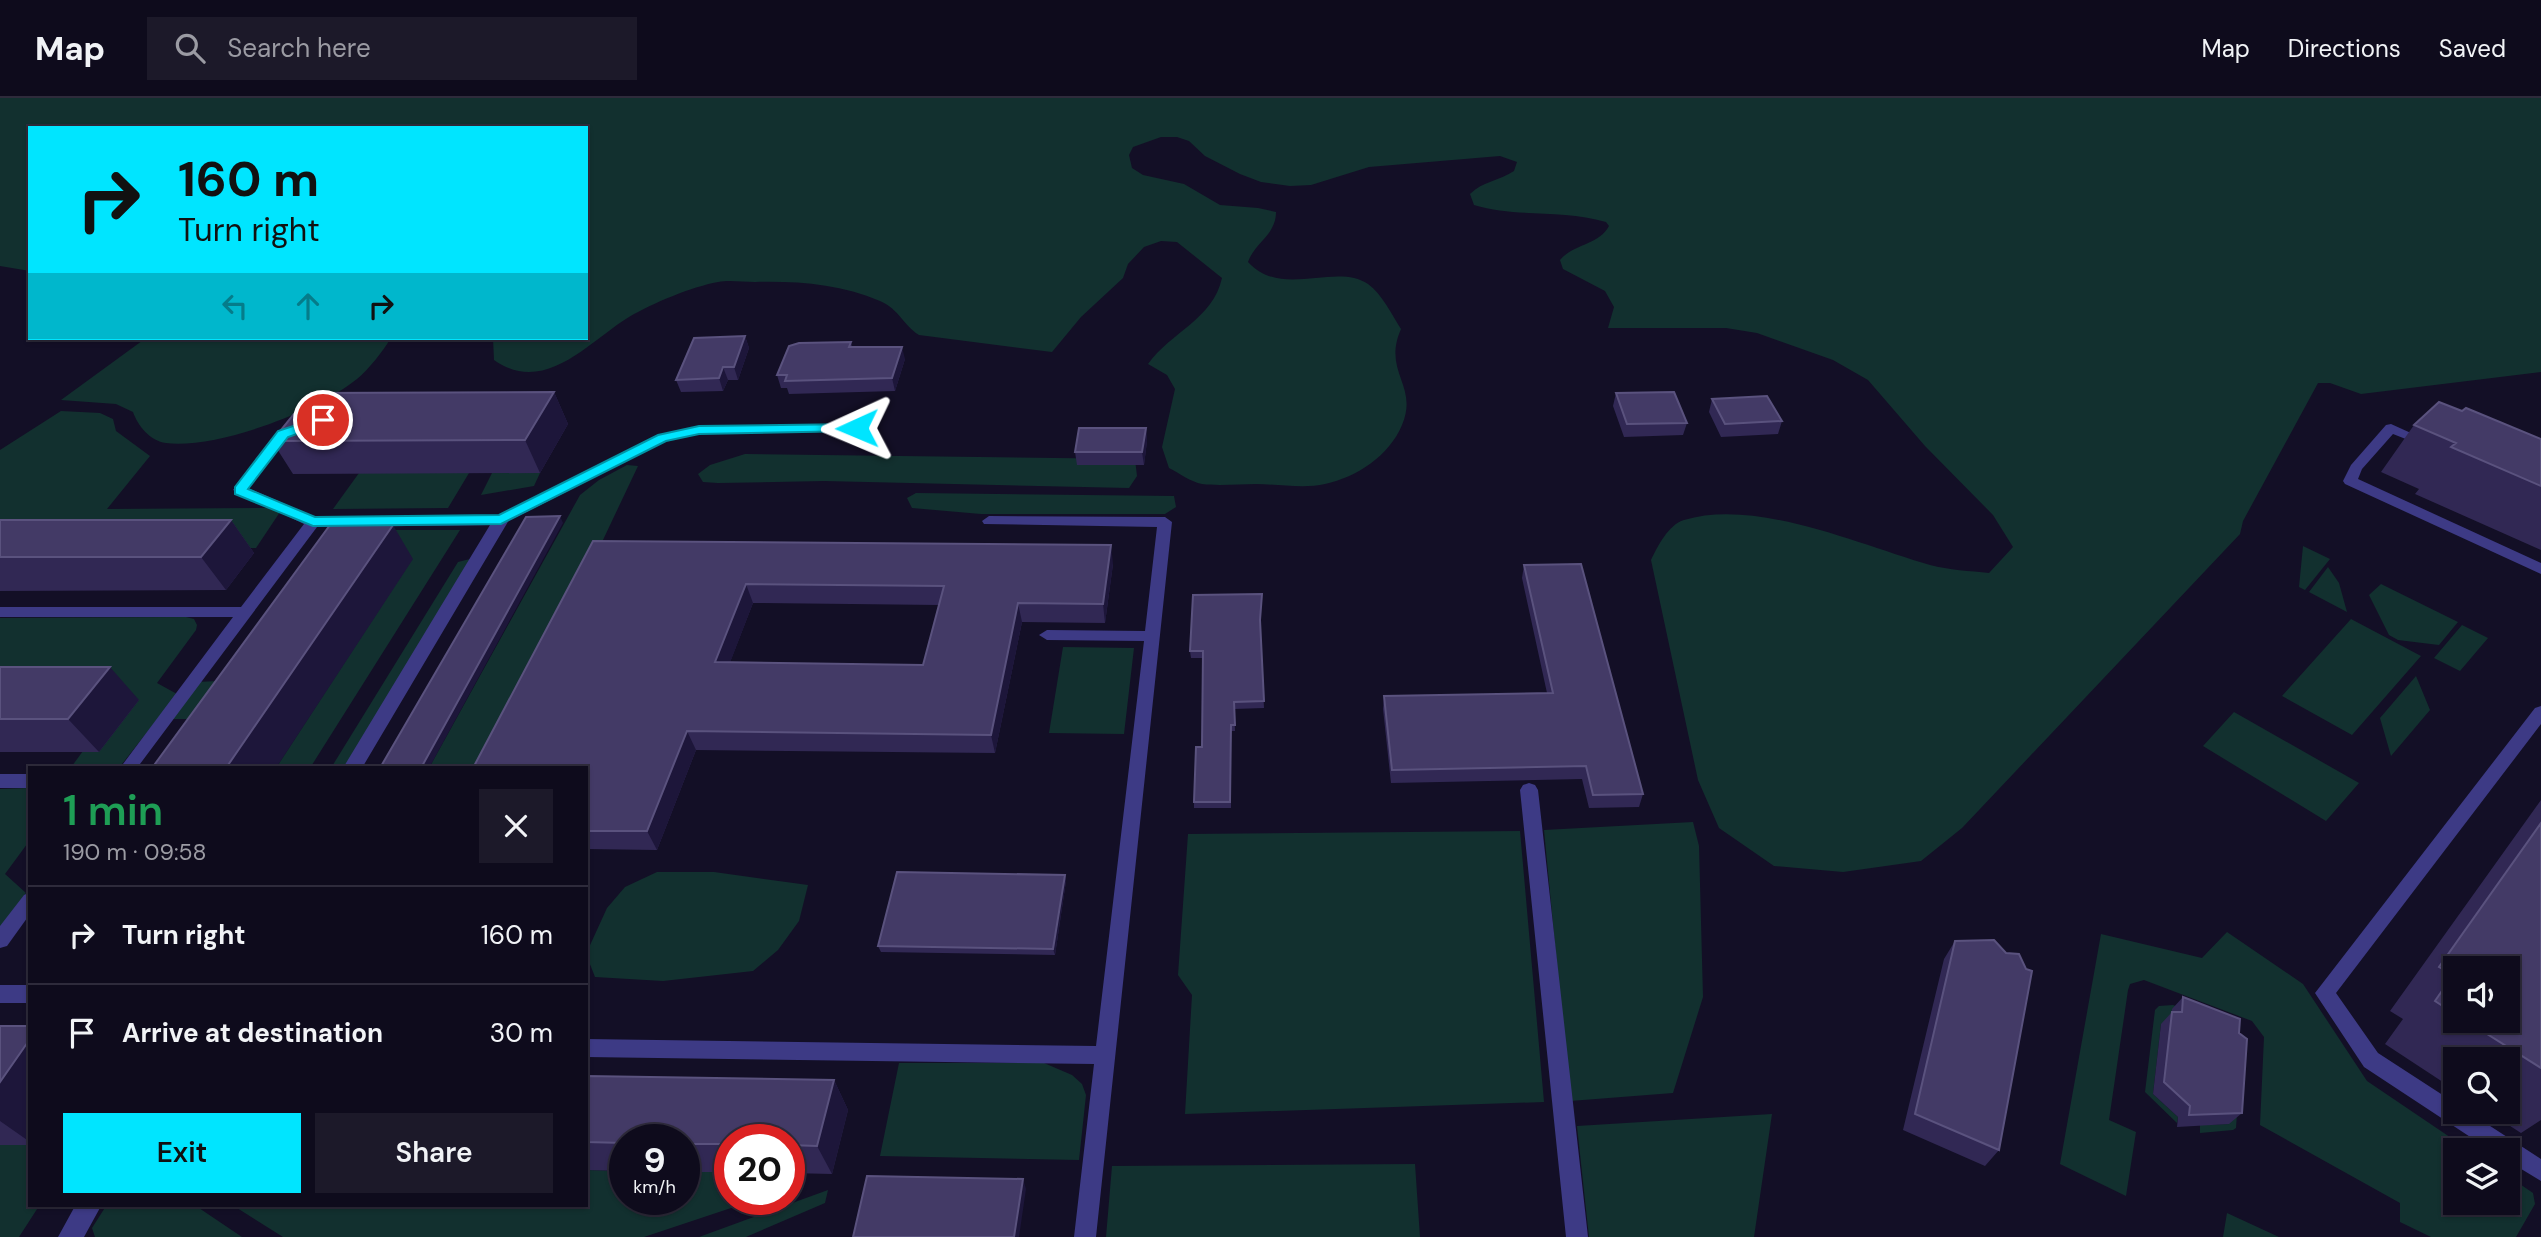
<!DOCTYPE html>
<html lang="en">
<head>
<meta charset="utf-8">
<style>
	:root { --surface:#0e0b1c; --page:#1c1929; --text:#f1f3f6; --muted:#9b9ba3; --line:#2e2b3b; --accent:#00e5ff }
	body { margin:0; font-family:"DM Sans",sans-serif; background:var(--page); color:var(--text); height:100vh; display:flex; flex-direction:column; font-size:26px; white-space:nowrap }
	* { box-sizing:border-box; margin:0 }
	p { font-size:23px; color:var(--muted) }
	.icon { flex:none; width:38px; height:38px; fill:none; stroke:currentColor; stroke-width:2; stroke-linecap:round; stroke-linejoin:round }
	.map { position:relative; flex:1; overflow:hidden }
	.details { position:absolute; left:28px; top:668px; width:560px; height:441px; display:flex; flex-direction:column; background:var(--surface); border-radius:0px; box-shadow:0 2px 5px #0004,0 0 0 2px var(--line) }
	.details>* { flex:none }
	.hud { position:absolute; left:28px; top:28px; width:560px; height:214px; border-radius:0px; box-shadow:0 2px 5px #0004,0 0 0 2px var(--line); background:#00e5ff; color:#111; overflow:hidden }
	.fabs { position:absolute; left:2443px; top:858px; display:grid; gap:14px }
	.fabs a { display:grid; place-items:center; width:77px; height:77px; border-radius:0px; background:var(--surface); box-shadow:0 2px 5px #0004,0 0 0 2px var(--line); font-size:35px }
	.speed { position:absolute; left:609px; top:1026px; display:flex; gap:14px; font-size:35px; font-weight:700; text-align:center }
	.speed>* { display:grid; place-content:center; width:91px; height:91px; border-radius:50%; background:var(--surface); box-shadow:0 2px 5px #0004,0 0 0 2px var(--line); line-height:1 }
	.speed small { font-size:18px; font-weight:400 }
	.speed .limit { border:10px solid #d22; background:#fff; color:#111 }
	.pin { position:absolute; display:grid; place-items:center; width:60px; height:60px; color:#fff; margin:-30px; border:4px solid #fff; border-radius:50%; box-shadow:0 2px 7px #0007 }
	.me { position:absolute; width:77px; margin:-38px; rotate:269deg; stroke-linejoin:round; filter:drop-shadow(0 0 5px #0008) }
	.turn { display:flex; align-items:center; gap:24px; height:147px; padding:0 35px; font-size:32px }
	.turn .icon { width:91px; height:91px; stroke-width:2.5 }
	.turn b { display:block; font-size:49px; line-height:60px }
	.lanes { display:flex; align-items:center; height:66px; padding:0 35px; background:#0003; justify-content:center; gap:35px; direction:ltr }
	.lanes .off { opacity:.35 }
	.round { display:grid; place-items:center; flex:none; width:74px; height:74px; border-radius:0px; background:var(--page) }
	.headline { display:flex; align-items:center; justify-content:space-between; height:119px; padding:0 35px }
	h1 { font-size:42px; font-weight:600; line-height:52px; color:#1e9e55 }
	.action { display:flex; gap:14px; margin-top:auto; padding:14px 35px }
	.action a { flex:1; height:80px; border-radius:0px; background:var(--accent); color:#111; font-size:28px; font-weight:600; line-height:80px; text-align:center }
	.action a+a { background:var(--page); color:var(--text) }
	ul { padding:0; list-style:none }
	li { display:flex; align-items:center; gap:21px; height:98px; padding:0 35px; border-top:2px solid var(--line) }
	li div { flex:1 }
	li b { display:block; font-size:26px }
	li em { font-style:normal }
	header { display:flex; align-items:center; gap:42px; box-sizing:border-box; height:98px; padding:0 35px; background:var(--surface); border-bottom:2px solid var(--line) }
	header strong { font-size:33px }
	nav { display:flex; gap:38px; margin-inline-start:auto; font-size:24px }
	.search { width:490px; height:63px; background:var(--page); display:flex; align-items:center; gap:18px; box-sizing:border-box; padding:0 24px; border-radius:0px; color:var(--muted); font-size:26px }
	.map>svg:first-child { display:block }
	.green { fill:#12302f }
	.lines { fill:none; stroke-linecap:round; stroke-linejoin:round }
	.lane { fill:#3d3a85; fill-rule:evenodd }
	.street { fill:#3d3a85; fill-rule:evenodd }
	.wall { fill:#312854; fill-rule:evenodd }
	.shaded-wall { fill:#1d163a }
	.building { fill:#433a66; stroke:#5a527e; stroke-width:2; fill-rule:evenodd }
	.route { fill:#00e5ff; stroke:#0095a6; stroke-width:2 }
</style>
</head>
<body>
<header>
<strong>Map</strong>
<div class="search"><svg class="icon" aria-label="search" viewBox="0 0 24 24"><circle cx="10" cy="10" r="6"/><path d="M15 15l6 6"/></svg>Search here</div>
<nav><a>Map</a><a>Directions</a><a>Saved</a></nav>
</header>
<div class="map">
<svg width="2541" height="1139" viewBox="0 0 2541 1139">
	<rect width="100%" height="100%" fill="#130f26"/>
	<!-- green -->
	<path class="green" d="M0 0H2541V274L2361 296 2330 285H2318L2243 423 2240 436 1962 730 1921 763 1843 774 1774 768 1719 730 1698 682 1651 462C1658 448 1668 427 1684 422 1757 400 1860 447 1930 467 1949 472 1970 473 1989 475L2013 449 1993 417 1925 348 1868 282 1833 262 1757 235 1726 230H1608L1614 209 1605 193 1563 171 1560 162C1573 146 1599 147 1609 128L1606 124C1563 111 1517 120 1474 107L1470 96C1483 83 1499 83 1514 73L1517 64 1500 58 1369 69 1311 87 1290 88 1261 84 1240 76 1205 58 1189 43 1177 39H1161L1133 49 1129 57 1132 70 1143 77 1184 86 1220 107 1258 110 1276 114C1276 137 1255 144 1248 164 1281 201 1336 164 1368 186 1382 196 1392 217 1401 231 1382 274 1419 287 1402 327 1389 358 1357 379 1325 386 1304 391 1277 386 1256 386 1239 386 1219 388 1202 386 1191 384 1179 375 1169 370L1162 349 1175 291 1167 277 1148 266C1171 234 1213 221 1222 180L1177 144 1161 143 1144 149 1128 166 1123 180 1081 219 1052 254 919 237C902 226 900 212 880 203 840 186 798 183 755 184 743 184 729 182 718 184 691 189 653 205 629 219 588 244 545 298 494 262L493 240H586V30H30V173L0 168Z
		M146 240H391C383 253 369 271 357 281 317 313 218 351 166 345 150 343 138 328 133 314L116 306 61 302Z
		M61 313 100 315 113 321 116 333 150 358 107 411 268 410 280 414 256 450 0 453V352Z
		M745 356 1135 361 1137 378 1129 390 824 383 718 385 703 384 698 376 710 367Z
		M627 367 638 368 495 670H429L580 397 599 382Z
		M359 375H469L448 410 333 411Z
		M492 375H540L534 388 481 397Z
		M916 395 1174 398 1176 409 1165 416H981L912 410 907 400Z
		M346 432H460L310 670H276L412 461Z
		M2303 448 2330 461 2305 492 2299 489Z
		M470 461 471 463 346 670H331L458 464Z
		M2328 469 2339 485 2347 514 2309 494Z
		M2381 486 2458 524 2439 547 2398 542 2389 537 2369 497Z
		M186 519 194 521 197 527 196 532 157 585 177 596 122 666 72 668 83 653 0 602V520Z
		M2351 521 2421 558 2352 637 2282 598Z
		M2462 527 2488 540 2460 573 2434 560Z
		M1063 549 1134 550 1124 636 1049 635Z
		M2416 578 2430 612 2391 658 2380 620Z
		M218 583 191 621H170L197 584Z
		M2234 614 2359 685 2326 723 2203 648Z
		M30 690V742L5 776 26 795 0 830V691Z
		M1693 724 1699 748 1703 899 1673 995 1570 1003 1544 732Z
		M1520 733 1544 1004 1185 1016 1192 897 1178 877 1188 736Z
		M657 774H714L808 787 799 823 778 852 753 873 663 883 595 879 586 856 607 810 625 789Z
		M2227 834 2303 886 2367 983 2469 1052H2455V1104H2508V1078L2533 1095 2535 1106 2516 1139H2431L2400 1124V1105L2260 1027 2264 939 2252 923 2144 882 2130 886 2128 892 2109 1022 2136 1034 2126 1098 2060 1066 2101 836 2202 860Z
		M2173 907 2235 932 2242 942 2236 1030 2233 1032 2200 1035V1027L2229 1026 2171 925 2161 926 2153 996 2178 1019 2177 1025 2145 994 2155 912 2159 908Z
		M899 965H1044L1072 977 1082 986 1086 997 1079 1062 880 1058Z
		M1772 1016 1754 1139H1589L1577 1028Z
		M0 1047H30V1108H39L19 1139H0Z
		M1415 1066 1420 1139H1106L1112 1068Z
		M586 1072 625 1073V1101H684V1074H730V1101H758L644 1139H283L234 1108H586Z
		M828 1092 825 1105 746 1139H699Z
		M106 1108H196L242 1139H95L92 1130Z
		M2227 1115 2279 1139H2223Z"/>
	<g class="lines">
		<!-- lane -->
		<path class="lane" d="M857 326 862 327V333L699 336 666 343 501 427 317 429 137 670H120L233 519H0V509H241L304 426 233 392 278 333 290 330 297 334 288 339 248 390 315 419 499 417 657 337 699 328Z
			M2391 326 2433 345 2426 349 2393 336 2362 371 2358 381 2541 465V476L2345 386 2343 383 2351 367 2386 327Z
			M989 418 1165 419 1172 424 1096 1139H1074L1094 966 586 959V941L1096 948 1144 543 1047 542 1039 537 1047 532 1145 533 1157 429 984 426 982 423Z
			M2541 608V626L2336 895 2378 955 2455 1005V1013H2467L2541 1061V1083L2508 1063V1052H2490L2364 969 2315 895 2535 610Z
			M0 676H30V690H0Z
			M1529 685 1535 687 1538 692 1588 1139H1566L1520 692 1523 687Z
			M30 794V816L7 848 0 850V828L24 797Z
			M0 887H30V905H0Z"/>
		<!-- street -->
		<path class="street" d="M501 417 509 422 362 670H343L493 422Z
			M75 1108H101L84 1139H58Z"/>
	</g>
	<!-- wall -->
	<path class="wall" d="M745 238 749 250 738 282H728L723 293 681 294 676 282Z
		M851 244 852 249 905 261 895 293 789 296 787 290H781L777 277Z
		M554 294 568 326 540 375 293 376 272 343Z
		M1616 295 1687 325 1683 337 1624 339 1613 308Z
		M1712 301 1782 323 1778 336 1721 339 1709 314Z
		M2462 313 2541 341V452L2415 396 2419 391 2381 374 2414 327Z
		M1146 330 1147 343 1144 367H1077L1075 354Z
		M0 422H231L254 455 226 492 0 493Z
		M593 443 1113 466 1105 525 1022 524 995 655 696 652 657 752 586 751V670ZM753 505 939 507 923 567 730 564Z
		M1524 467 1643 696 1639 709 1589 710 1582 681 1391 685 1383 611 1384 598 1547 595 1522 480Z
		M1260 527 1264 610 1234 611 1235 633H1231V710H1194V704L1202 649 1203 560H1191L1190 553Z
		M0 569 139 602 99 654H0Z
		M2541 702V1022L2521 1035 2487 1013H2508V961H2455V992L2385 946 2403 921 2390 913ZM2455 870 2508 922H2455Z
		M1065 777 1066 783 1055 857 881 854 878 848Z
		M1955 843 1999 1052 1985 1068 1903 1032 1944 861Z
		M2183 899 2239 935 2242 1015 2229 1026 2177 1029 2178 1019 2153 996 2161 926 2172 914V911Z
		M0 928 30 941V1047H0Z
		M586 978 834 982 848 1012 832 1076 789 1075V1041H730V1074H684V1041H625V1073L586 1072Z"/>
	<!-- shaded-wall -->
	<path class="shaded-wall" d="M745 238 749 250 738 282 734 269Z
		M902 249 905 261 895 293 892 280Z
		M723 269 728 282 723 293 719 280Z
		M554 294 568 326 540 375 525 342Z
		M1146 330 1147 343 1144 367 1142 354Z
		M560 418 563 425 429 670H421Z
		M231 422 254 455 226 492 201 459Z
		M393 427 413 461 276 670H226Z
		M1111 447 1113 466 1105 525 1103 506Z
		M746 486 753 505 723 583 715 564Z
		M1018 505 1022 524 995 655 991 637Z
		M110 569 139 602 99 654 68 621Z
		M687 633 696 652 657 752 647 733Z
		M1065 777 1066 783 1055 857 1053 851Z
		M30 941V1044L0 1023V984Z
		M834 982 848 1012 832 1076 817 1048Z
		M1023 1081 1026 1091 1019 1139H1014Z"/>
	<!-- building -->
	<path class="building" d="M745 238 734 269H723L719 280 676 282 694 240Z
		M851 244 849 249H902L892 280 785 283 787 277H777L789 248 799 245Z
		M554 294 525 342 272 343 311 295Z
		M1674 294 1687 325 1627 326 1616 295Z
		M1767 298 1782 323 1725 326 1712 301Z
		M2439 304 2462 313 2466 310 2541 341V388L2451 349 2456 345 2414 327Z
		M1079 330H1146L1142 354H1075Z
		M560 418 421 670H380L526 419Z
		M0 422H231L201 459H0Z
		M330 427H393L226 670H152Z
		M593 443 1111 447 1103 506 1018 505 991 637 687 633 647 733H586V670H473ZM746 486 944 488 923 567 715 564Z
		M1581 466 1643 696 1593 697 1586 668 1392 672 1384 598 1553 595 1524 467Z
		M1262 496 1260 522 1264 603 1234 604 1235 627H1231L1230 704H1194L1196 649H1202L1203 553H1190L1193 497Z
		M0 569H110L68 621H0Z
		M2541 725V970L2465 922H2508V870H2455V916L2435 903 2453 877 2439 869Z
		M897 774 1065 777 1053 851 878 848Z
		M1994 842 2006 855 2019 856 2026 871 2032 873 1999 1052 1915 1016 1955 843Z
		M2183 899 2240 921 2239 935 2247 941 2242 1015 2189 1017 2190 1008 2164 984 2172 914H2182Z
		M0 928H30V941L0 984Z
		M586 978 834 982 817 1048 789 1047V1041H730V1046H684V1041H625V1045L586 1044Z
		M867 1078 1023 1081 1014 1139H853Z"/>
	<!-- route -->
	<path class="route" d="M323 318 328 319V325L288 339 248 391 315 419 499 417 658 337 699 328 857 326 863 330 857 333 699 336 666 343 501 426 313 428 235 396V389L278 333Z"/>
</svg>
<div class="fabs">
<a><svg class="icon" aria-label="sound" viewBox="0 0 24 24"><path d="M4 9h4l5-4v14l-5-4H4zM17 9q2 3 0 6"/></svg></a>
<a><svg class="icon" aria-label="search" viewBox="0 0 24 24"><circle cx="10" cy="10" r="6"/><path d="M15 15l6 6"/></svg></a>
<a><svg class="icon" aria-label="layers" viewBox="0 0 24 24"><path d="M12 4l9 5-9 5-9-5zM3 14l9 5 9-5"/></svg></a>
</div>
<div class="speed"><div>9<small>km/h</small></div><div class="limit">20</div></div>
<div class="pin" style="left:323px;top:322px;background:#d93025"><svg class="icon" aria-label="arrive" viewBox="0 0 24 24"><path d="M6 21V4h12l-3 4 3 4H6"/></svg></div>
<svg class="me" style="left:857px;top:330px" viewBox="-20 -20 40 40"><path d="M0-17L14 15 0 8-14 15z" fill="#00e5ff" stroke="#fff" stroke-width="4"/></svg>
<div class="hud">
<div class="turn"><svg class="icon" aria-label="right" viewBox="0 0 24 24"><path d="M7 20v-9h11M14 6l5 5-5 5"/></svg><div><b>160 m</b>Turn right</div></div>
<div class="lanes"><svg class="icon off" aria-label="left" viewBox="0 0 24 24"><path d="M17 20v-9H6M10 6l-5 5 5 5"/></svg><svg class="icon off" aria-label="ahead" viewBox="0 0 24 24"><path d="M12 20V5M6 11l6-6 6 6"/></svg><svg class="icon" aria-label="right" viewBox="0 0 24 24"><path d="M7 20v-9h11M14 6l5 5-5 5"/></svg></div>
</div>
<section class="details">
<div class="headline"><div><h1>1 min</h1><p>190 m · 09:58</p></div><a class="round"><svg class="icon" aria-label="close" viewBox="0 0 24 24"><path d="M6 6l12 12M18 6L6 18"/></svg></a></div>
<ul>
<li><svg class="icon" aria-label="right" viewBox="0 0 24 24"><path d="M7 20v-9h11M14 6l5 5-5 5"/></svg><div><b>Turn right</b></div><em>160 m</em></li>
<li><svg class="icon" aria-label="arrive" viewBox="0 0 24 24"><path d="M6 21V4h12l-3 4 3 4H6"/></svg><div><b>Arrive at destination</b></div><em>30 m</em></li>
</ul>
<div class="action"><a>Exit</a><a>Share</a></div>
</section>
</div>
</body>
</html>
